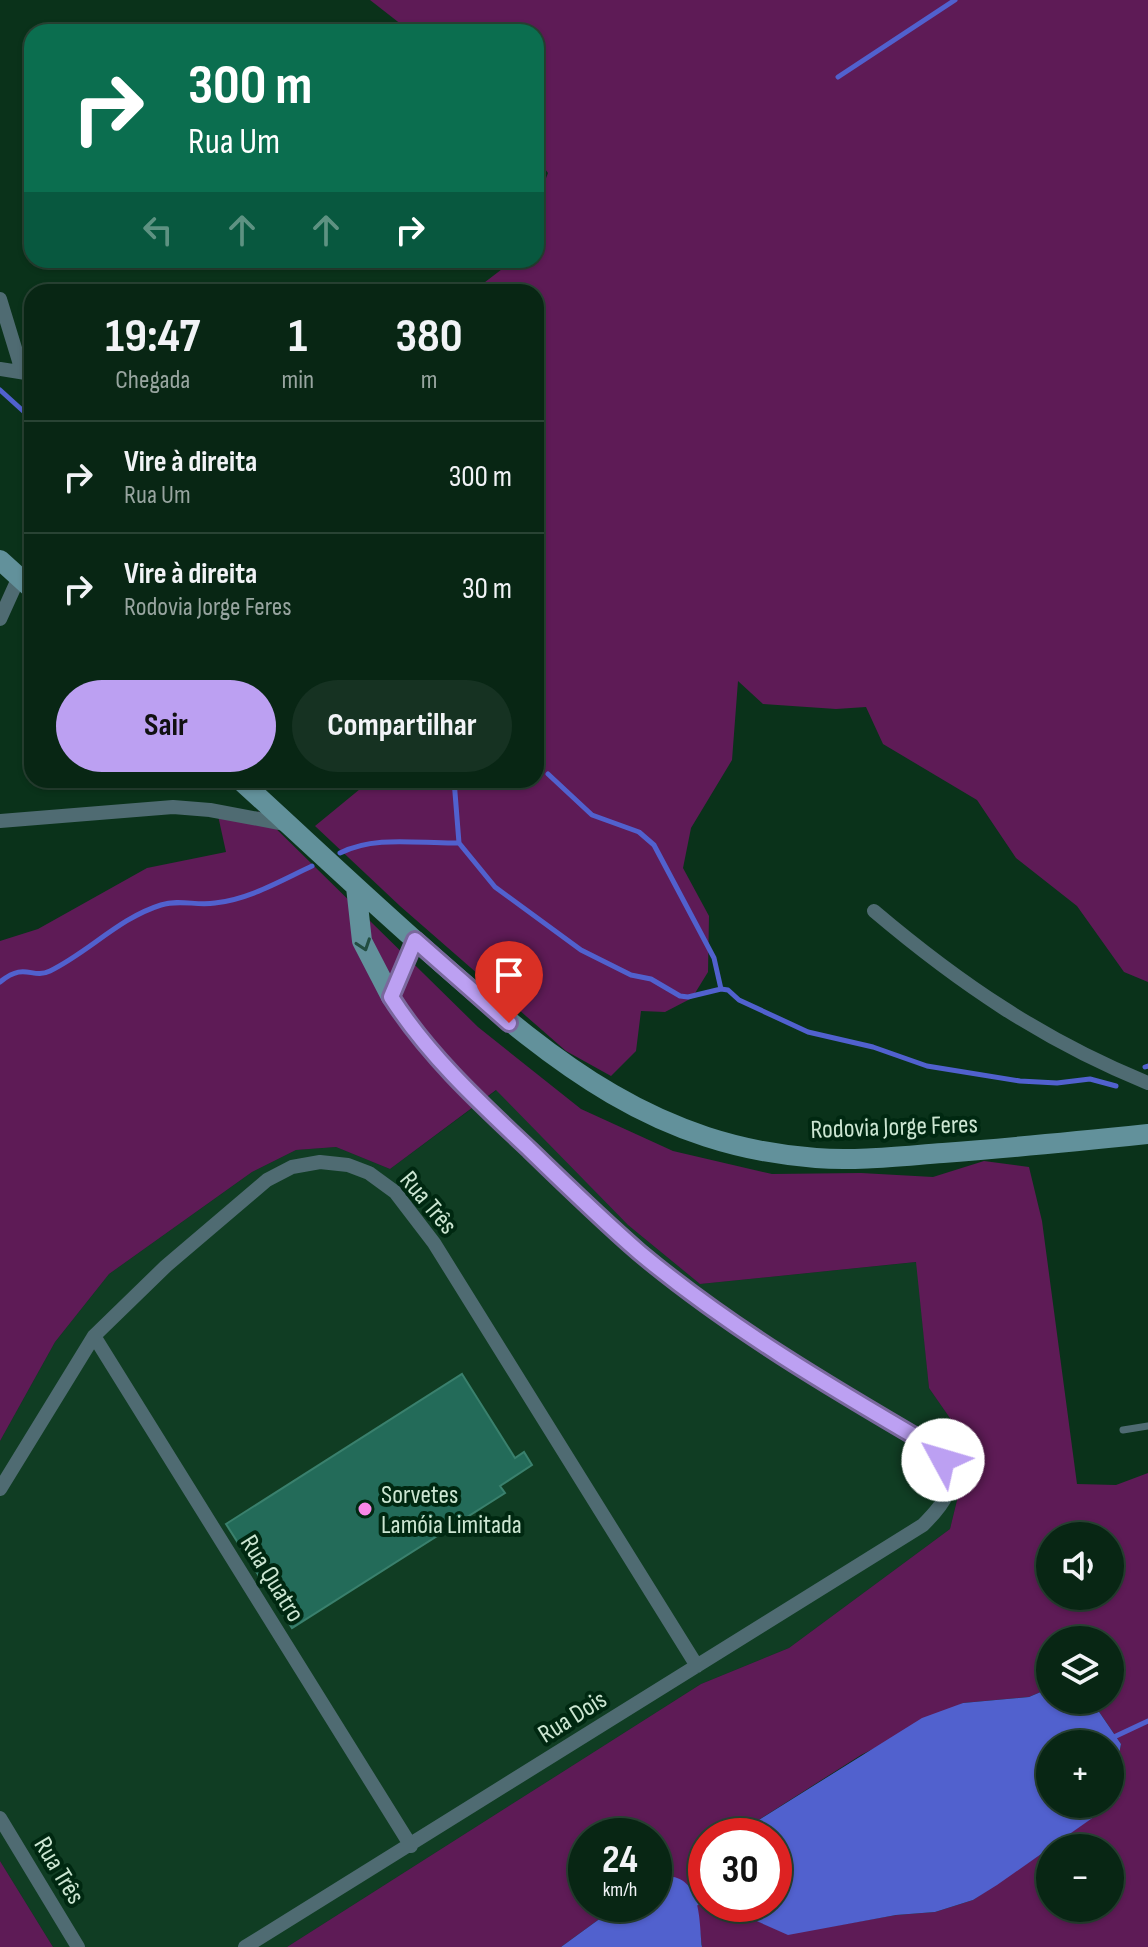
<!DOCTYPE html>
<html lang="pt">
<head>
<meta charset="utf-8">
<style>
	:root { --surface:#082614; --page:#163222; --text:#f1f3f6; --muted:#98a5a0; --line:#294334; --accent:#bca0f2 }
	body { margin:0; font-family:"Sofia Sans Condensed",sans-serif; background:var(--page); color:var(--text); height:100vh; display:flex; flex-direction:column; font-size:30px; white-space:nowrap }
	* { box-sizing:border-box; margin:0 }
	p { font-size:26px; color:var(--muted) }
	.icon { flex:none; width:44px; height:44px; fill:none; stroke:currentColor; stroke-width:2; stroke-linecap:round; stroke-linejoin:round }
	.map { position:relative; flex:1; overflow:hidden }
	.drawer { position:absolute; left:24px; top:284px; width:520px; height:504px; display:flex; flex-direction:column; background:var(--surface); border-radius:24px; box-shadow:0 2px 6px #0004,0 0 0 2px var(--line) }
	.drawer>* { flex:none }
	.banner { position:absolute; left:24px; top:24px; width:520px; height:244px; border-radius:24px; box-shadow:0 2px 6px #0004,0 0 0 2px var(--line); background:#0b6e4f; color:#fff; overflow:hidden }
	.tools { position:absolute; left:1036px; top:1522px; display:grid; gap:16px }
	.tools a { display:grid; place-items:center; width:88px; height:88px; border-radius:50%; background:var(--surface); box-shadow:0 2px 6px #0004,0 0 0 2px var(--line); font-size:40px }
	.speed { position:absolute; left:568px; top:1818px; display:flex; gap:16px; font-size:40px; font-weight:700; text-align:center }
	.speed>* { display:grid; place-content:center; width:104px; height:104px; border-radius:50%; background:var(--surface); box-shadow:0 2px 6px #0004,0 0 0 2px var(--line); line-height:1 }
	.speed small { font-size:20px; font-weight:400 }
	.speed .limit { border:12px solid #d22; background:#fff; color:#111 }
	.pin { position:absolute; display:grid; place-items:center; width:68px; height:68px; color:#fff; margin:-82px -34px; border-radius:50% 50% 50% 0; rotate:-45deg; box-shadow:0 0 8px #0007 }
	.pin .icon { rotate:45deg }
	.me { position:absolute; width:88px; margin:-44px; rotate:309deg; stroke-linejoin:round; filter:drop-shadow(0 0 6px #0008) }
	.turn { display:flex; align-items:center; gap:28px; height:168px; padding:0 32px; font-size:36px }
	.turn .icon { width:104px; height:104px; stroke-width:2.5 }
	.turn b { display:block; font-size:56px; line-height:68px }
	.lanes { display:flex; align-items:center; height:76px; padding:0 32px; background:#0003; justify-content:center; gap:40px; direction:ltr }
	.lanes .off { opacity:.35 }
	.eta { display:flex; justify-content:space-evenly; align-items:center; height:136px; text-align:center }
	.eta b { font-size:48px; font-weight:700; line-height:56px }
	.primary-button { display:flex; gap:16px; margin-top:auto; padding:16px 32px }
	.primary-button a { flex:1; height:92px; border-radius:48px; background:var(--accent); color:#111; font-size:32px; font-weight:700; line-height:92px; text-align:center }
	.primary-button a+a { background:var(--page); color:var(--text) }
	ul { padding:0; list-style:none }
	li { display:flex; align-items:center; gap:24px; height:112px; padding:0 32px; border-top:2px solid var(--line) }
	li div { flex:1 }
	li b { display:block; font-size:30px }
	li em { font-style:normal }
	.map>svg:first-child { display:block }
	.built { fill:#103d23 }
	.green { fill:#5e1b56; fill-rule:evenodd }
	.water { fill:#5161ce; fill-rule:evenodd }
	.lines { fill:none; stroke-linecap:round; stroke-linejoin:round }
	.stream { stroke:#5161ce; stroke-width:5 }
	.building { fill:#236b59; stroke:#3a806d; stroke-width:2 }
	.lane { stroke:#4f6b72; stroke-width:7 }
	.street { stroke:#4f6b72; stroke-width:14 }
	.secondary { stroke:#62919b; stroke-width:20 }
	.oneway { stroke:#224d41 }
	.route-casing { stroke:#7a689d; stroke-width:20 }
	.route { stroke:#bca0f2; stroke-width:14 }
	.poi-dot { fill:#f987e8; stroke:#002811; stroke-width:3 }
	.labels { text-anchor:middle; stroke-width:8; stroke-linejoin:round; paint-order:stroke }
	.street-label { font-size:26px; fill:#cce6d2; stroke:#002811 }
	.poi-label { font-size:26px; fill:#cce6d2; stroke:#002811; text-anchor:start }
</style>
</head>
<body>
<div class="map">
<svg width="1148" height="1947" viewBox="0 0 1148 1947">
	<rect width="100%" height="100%" fill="#0a321a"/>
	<!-- built -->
	<path class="built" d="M497 1090 628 1225 700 1284 917 1262 929 1388 970 1447 950 1529 789 1648 701 1684 287 1947H53L0 1861V1441L55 1342 109 1274 252 1172 296 1150 336 1147 390 1169Z"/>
	<!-- green -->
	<path class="green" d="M370 0H1148V982L1124 972 1077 906 1016 858 977 800 883 744 866 707 836 709 763 704 738 681 732 760 691 828 683 868 709 916 708 972 692 998 665 1012 641 1011 636 1051 611 1076 566 1051 400 906 315 826 371 780H536V292H472L514 260H536V204L548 173 536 157V32H411Z
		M217 811 257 819 258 811 478 1027 581 1109 673 1151 772 1174 861 1173 933 1177 984 1161 1029 1167 1042 1221 1077 1484 1116 1485 1148 1473V1947H702L695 1893 666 1876 654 1881V1836H586V1904H620L561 1947H287L701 1684 789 1648 950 1529 970 1447 929 1388 916 1262 700 1284 628 1225 496 1090 390 1169 336 1147 296 1150 252 1172 109 1274 55 1342 0 1441V941L38 929 147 868 226 852ZM1050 1536H1110V1596H1050ZM1050 1640H1110V1700H1091L1121 1744 1117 1765 1120 1797 1050 1848H1110V1908H1050V1848L973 1900 935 1912 896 1915 788 1934 743 1915 738 1904H706V1836H733L861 1755 963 1703 1029 1697 1050 1688Z
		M0 1861 53 1947H0Z"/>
	<!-- water -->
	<path class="water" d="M1050 1688V1700H1091L1121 1744 1117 1765 1120 1797 1108 1807 997 1885 973 1900 935 1912 896 1915 788 1935 743 1915 738 1904H774V1836H733L922 1718 963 1703 1029 1697ZM1050 1744H1110V1804H1050Z
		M666 1876C702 1877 699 1920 702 1947H561L620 1904H654V1881Z"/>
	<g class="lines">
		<!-- stream -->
		<path class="stream" d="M838 77 955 0
			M0 390 32 419
			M548 774 592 815 639 832 654 845 714 958 721 989
			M454 780 459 843 495 887 581 950 631 975 651 979 680 996 688 997 721 989 728 990 739 1000 808 1032 873 1047 927 1066 1020 1081 1057 1083 1090 1079 1116 1086
			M340 853C376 835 419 844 459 843
			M0 982C26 961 31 980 50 971 89 952 119 918 161 905 180 899 196 906 215 903 250 899 280 881 312 866
			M1145 1067 1148 1066
			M1099 1744 1148 1721
			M693 1905 706 1897"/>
	</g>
	<!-- building -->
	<path class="building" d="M462 1374 515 1458 524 1452 532 1465 500 1486 505 1493 292 1628 226 1524Z"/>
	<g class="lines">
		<!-- lane -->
		<path class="lane" d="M1123 1430 1148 1426"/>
		<!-- street -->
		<path class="street" d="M0 299 22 371
			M0 369 32 374
			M0 619 19 577
			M0 821 173 807 210 810 285 824
			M874 911C959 983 1044 1041 1148 1083
			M94 1336 411 1846
			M0 1489 94 1336 166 1266 267 1180 292 1167 320 1162 348 1165 369 1173 395 1192 434 1243 697 1666
			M0 1818 78 1947
			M245 1947 923 1525C943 1505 960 1486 941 1458 927 1436 893 1425 871 1412 841 1395 812 1376 783 1357 689 1295 611 1227 529 1150 479 1103 427 1055 391 997L415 940"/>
		<!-- secondary -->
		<path class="secondary" d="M0 560 32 589
			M240 780C307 841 373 904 442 964 557 1064 656 1146 816 1158 858 1161 901 1156 943 1153 1011 1148 1080 1141 1148 1134
			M356 887 362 941 391 997"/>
	</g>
	<!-- one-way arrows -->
	<defs><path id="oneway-chevron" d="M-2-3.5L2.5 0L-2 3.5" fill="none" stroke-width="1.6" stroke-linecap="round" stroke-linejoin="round" transform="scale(2)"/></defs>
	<use class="oneway" href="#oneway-chevron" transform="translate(364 945) rotate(71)"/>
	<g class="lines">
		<!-- route casing -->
		<g class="route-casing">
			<path id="route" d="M509 1023 415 940 391 997C428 1055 479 1102 529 1149 565 1184 602 1220 640 1253 730 1328 832 1388 933 1447L943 1460"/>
		</g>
		<!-- route -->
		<use href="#route" class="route"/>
	</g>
	<!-- markers -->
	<circle class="poi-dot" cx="365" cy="1509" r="8"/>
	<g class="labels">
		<!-- street labels -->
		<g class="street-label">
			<text transform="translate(894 1126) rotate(-2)" y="9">Rodovia Jorge Feres</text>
			<text transform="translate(429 1202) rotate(50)" y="9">Rua Três</text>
			<text transform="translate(273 1578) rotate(58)" y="9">Rua Quatro</text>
			<text transform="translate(572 1716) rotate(-32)" y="9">Rua Dois</text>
			<text transform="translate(60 1870) rotate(59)" y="9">Rua Três</text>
		</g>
		<!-- poi labels -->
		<g class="poi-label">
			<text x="381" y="1503">Sorvetes<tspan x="381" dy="30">Lamóia Limitada</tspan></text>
		</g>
	</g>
</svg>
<div class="tools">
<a><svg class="icon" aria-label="sound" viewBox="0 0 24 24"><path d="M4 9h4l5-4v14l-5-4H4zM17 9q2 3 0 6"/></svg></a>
<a><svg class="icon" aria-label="layers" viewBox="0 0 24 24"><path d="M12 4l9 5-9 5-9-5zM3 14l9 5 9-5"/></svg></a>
<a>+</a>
<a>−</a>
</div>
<div class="speed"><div>24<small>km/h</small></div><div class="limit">30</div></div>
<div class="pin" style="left:509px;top:1023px;background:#d93025"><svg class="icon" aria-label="arrive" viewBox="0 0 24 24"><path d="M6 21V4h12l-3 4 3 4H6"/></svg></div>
<svg class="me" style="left:943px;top:1460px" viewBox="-20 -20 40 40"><circle r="19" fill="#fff"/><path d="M0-13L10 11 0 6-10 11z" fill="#bca0f2"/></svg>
<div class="banner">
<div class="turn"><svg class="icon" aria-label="right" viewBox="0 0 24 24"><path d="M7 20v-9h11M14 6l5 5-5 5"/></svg><div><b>300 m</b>Rua Um</div></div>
<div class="lanes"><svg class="icon off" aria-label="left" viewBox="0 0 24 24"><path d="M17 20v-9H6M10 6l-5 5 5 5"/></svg><svg class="icon off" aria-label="ahead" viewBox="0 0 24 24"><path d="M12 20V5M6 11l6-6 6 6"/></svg><svg class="icon off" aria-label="ahead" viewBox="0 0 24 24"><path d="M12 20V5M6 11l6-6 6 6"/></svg><svg class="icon" aria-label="right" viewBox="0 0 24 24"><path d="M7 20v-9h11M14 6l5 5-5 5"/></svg></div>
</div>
<section class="drawer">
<div class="eta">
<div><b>19:47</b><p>Chegada</p></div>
<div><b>1</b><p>min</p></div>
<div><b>380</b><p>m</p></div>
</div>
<ul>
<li><svg class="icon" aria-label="right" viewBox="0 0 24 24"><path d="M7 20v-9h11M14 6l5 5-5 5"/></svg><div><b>Vire à direita</b><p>Rua Um</p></div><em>300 m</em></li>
<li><svg class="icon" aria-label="right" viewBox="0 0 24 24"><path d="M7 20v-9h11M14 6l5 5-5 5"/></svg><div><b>Vire à direita</b><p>Rodovia Jorge Feres</p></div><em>30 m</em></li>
</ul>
<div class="primary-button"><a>Sair</a><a>Compartilhar</a></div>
</section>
</div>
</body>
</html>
